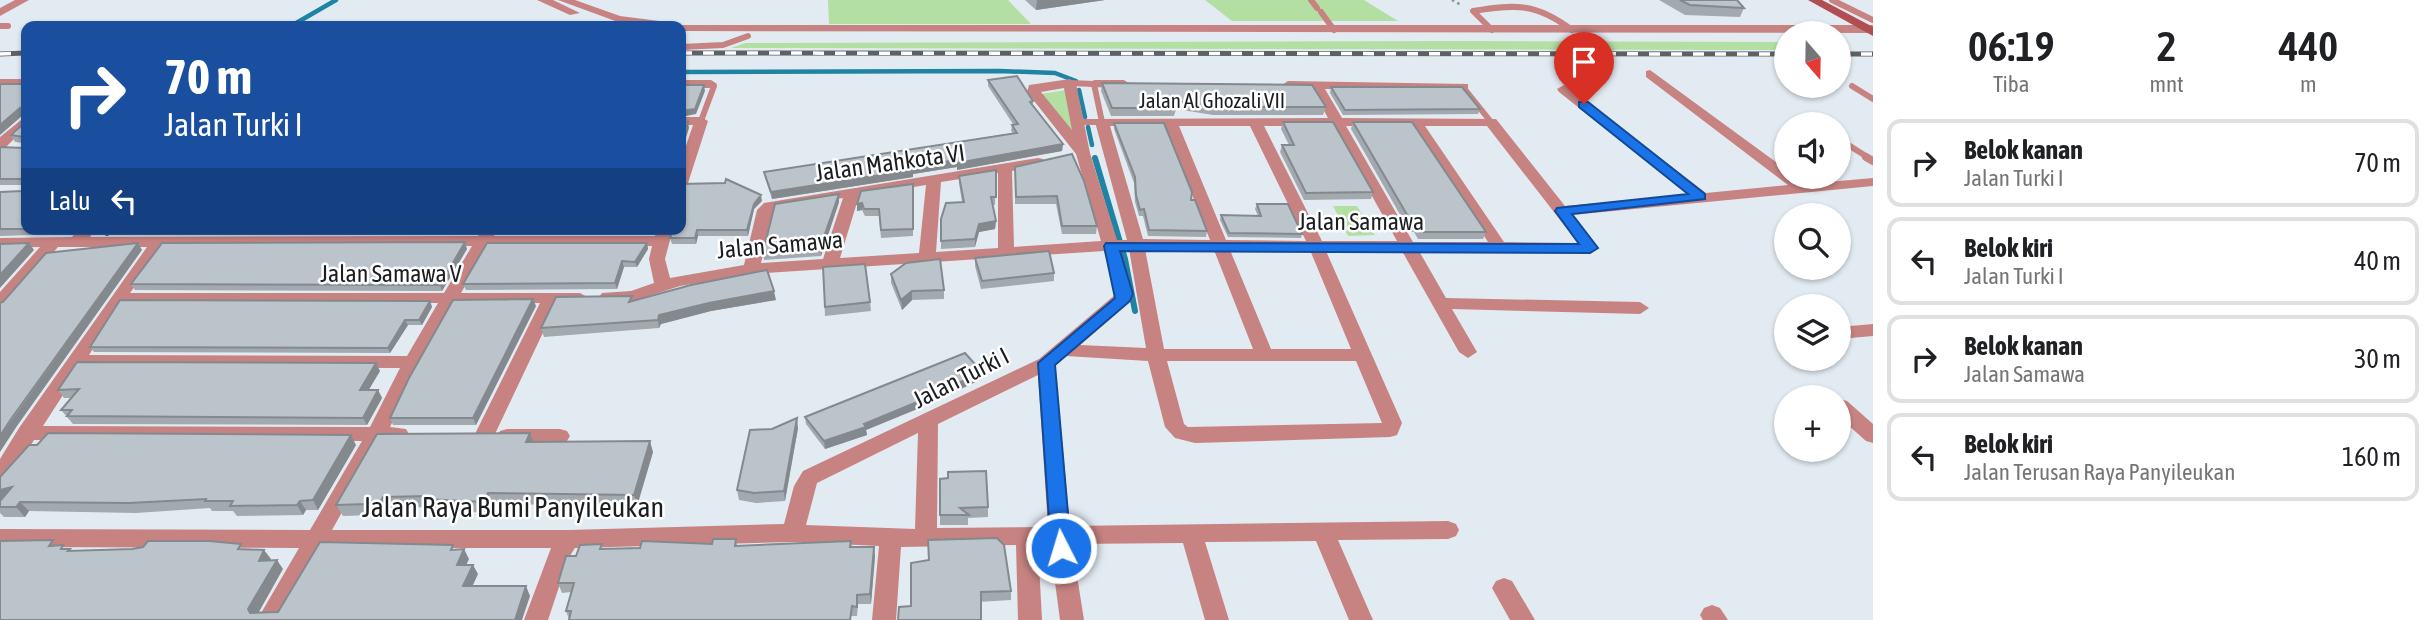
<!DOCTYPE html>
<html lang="id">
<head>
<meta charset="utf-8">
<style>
	:root { --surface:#fff; --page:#f2f2f2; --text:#202124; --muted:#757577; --line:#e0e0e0 }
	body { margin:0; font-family:"Asap Condensed",sans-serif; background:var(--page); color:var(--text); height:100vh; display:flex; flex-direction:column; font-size:26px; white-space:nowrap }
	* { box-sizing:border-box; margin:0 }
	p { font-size:23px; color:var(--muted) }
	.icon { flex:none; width:38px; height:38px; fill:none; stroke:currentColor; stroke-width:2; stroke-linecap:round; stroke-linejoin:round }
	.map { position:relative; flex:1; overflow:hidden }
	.drawer { display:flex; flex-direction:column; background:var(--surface); width:560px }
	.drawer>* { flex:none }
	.hud { position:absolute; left:21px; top:21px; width:665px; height:214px; border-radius:14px; box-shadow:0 2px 5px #0004; background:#1a4fa0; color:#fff; overflow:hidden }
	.needle { width:46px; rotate:160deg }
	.controls { position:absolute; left:1774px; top:21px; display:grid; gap:14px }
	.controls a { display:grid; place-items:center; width:77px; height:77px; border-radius:50%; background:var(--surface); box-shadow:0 2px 5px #0004; font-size:35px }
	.pin { position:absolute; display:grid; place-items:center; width:60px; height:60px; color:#fff; margin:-72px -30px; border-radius:50% 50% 50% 0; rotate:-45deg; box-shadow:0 0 7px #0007 }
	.pin .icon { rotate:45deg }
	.me { position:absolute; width:77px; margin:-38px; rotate:355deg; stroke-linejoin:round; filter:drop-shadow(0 0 5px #0008) }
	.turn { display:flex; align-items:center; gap:24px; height:147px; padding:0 28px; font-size:32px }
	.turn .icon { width:91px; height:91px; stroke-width:2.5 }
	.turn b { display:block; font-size:49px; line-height:60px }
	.then { display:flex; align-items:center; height:66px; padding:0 28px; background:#0003; gap:14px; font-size:26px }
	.eta { display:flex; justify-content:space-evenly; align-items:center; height:119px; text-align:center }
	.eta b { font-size:42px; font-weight:600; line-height:49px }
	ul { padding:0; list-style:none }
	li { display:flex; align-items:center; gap:21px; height:88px; margin:0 14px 10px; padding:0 14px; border:4px solid var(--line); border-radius:14px }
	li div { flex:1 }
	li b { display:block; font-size:26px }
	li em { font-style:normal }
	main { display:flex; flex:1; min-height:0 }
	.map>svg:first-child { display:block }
	.green { fill:#b4dfa2 }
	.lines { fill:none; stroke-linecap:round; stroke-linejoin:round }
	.stream-far1 { stroke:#1f83a4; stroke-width:4.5 }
	.stream { stroke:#1f83a4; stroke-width:6 }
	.path { stroke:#8b9196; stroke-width:2.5; stroke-dasharray:2.5 3.5; stroke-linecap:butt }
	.service-far1 { stroke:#c78382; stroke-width:6 }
	.service { stroke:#c78382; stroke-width:8 }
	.minor { fill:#c78382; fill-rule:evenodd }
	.tertiary { fill:#c78382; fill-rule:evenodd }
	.secondary { fill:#b04e51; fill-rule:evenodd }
	.rail-casing { stroke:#5c6164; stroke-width:5 }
	.rail { stroke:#fff; stroke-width:3.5; stroke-dasharray:11; stroke-linecap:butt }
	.wall { fill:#a2a9af }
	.shaded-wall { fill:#84898e }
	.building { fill:#bcc4cb; stroke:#84898e; stroke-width:2 }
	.route { fill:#1a73e8; stroke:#114b97; stroke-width:2 }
	.labels { text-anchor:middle; stroke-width:5; stroke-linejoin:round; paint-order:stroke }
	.far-street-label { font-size:21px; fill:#1b1e20; stroke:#fff }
	.street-label { font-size:24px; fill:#1b1e20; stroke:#fff }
	.near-street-label { font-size:28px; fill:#1b1e20; stroke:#fff }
</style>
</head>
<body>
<main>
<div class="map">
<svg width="1873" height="620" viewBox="0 0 1873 620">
	<rect width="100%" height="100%" fill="#e3ebf2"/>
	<!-- green -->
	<path class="green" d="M828 0H1008L1031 24H829Z
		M1205 0H1364L1398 21H1232Z
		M1459 41 1787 42V50L731 48 745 43Z
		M1072 89 1079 140 1041 94Z
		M1333 206H1357L1375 235 1348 236Z"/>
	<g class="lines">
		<!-- stream-far1 -->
		<path class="stream-far1" d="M291 26 336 0
			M681 72 1000 71 1055 73 1076 81
			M1079 90 1085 117
			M1088 127 1092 145"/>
		<!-- stream -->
		<path class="stream" d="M1095 158 1125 259 1135 311
			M107 233 109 229"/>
		<!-- path -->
		<path class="path" d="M1452 0 1461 5"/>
		<!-- service-far1 -->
		<path class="service-far1" d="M1311 0 1317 8
			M1832 0 1873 20
			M1321 12 1334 30
			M0 26H8
			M1492 30 1473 11C1516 4 1536 3 1572 30
			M681 47 723 45 748 36
			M1070 83 1094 84 1102 122H1079
			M1852 86 1873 99
			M1463 87 1491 122
			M701 121 714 86 711 84
			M1842 141 1869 158"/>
		<!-- service -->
		<path class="service" d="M1866 157 1873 161"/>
		<!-- minor -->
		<path class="minor" d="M1650 70 1787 170V177H1795L1805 184 1873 178V186L1572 215 1598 248 1590 253 1419 251 1446 298 1640 302 1649 308 1640 314 1452 309 1477 352 1468 358 1459 352 1402 251H1326L1402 423 1397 435 1390 437 1195 443 1175 438 1165 427 1148 361 1066 356 1055 365 1070 526 1448 521 1456 524 1459 530 1456 536 1448 539 1338 540 1373 620H1349L1316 541 1205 542 1229 620H1205L1183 543 1072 544 1084 620H1060L1050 545H1038L1042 620H1018L1016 545 901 547 896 620H872L879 546 793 542 575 548 569 557 548 620H524L551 548H322L282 620H257L299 548 0 547V529L310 530 362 441 34 440 7 482 0 484V459L19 428 147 247H58L6 307 0 309V292L40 247 0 248V238L72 237 79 229H96L90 237 478 236 482 229H498L494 236H655L657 229H673L665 259 670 278 744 265 757 210 764 203 1038 158 1043 159V165L1012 171 1014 247 1101 241 1076 154 1027 92 1029 85 1070 79 1076 83 1090 153 1117 240H1127L1095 122 1097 119 1328 118 1312 89 1283 88 1282 85 1288 81 1468 84V90L1463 91 1325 89 1342 118 1496 119 1565 206 1689 195 1559 92 1557 89 1564 85 1706 193 1788 185 1646 77V71ZM1064 88 1072 130 1041 92ZM1110 126H1165L1210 240 1143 239ZM1179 126H1250L1306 241 1226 240ZM1264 126H1333L1397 241H1322ZM1346 126H1411L1488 242H1413ZM1425 126H1487L1578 243 1504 242ZM998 173V248L936 252 941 182ZM926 185 919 253 840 258 859 196ZM843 198 823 259 761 263 774 210ZM472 246 444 293H130L164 247ZM488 246H652L649 259 654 283 631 291 602 293 599 297 602 301H633L680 286 751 274 1104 251 1116 294 1039 359 803 471 794 486 784 524 569 530H332L382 441 406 439 409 434 406 429 390 427 421 362 455 303H540L474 436 477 441H491L494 436 557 303H580L589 298 580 293H461ZM1129 249 1146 348 1080 345 1131 301 1134 294 1120 250ZM1145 249 1214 250 1253 349H1164ZM1230 250H1310L1351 349H1271ZM122 303H438L407 356 89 355ZM1167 361H1356L1382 423 1188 427 1184 424ZM81 367 400 368 370 427 43 426ZM1038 375 1048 527 937 528 938 424ZM918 433 915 529 806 525 817 483Z
			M0 79H26V87H0Z
			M681 80H711L717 84 711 88H681Z
			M1094 80H1124L1130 84 1124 88 1089 87 1088 84Z
			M26 116V127L5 148 0 149V137Z
			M681 117H701L708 121 688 183 681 187V161L693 125H681Z
			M1873 324V336L1839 339V327Z
			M1839 399 1847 401 1873 424V443L1866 441 1839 417Z
			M507 429H560L567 431 570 436 567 441 560 443H507L500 441 497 436 500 431Z
			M1504 578 1512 581 1535 620H1510L1492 588 1496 581Z
			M1712 605 1720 608 1728 620H1703L1700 615 1704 608Z"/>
		<!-- tertiary -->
		<path class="tertiary" d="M15 0H29L0 16V8Z
			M537 0H553L580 13 570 15Z
			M558 0H575L620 16 667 22 673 26 618 22Z
			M677 25H1873V33L681 31V26Z"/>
		<!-- secondary -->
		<path class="secondary" d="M1808 0H1822L1873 27V36Z"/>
		<!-- rail casing -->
		<g class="rail-casing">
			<path id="rail" d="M681 53 1787 54
				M0 54 26 53
				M1839 54H1873"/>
		</g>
		<!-- rail -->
		<use href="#rail" class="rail"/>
	</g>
	<!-- wall -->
	<path class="wall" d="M1025 0H1105L1036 10Z
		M1659 0H1737L1744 8 1740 17 1685 15Z
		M26 80V229H72L67 234 0 236V192L22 191 23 185H0V147L24 148V143L15 142 11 135 24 123V114L0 135 22 84Z
		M988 80 1033 101V105L1063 144 1062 151 957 170V167L913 174V177L772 199 765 178 764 172 1013 133 1011 131 1012 125 1013 124 988 86Z
		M1102 83 1326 107 1323 115H1213L1176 109 1174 116H1111L1101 91Z
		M1331 87 1480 109 1478 114 1343 115 1330 93Z
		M1283 122 1373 192 1371 199 1304 200 1280 152 1282 145H1289L1281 129Z
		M1353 122 1486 232 1483 239H1418L1414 232H1410L1351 129Z
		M1114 123 1191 200 1207 231 1206 237 1148 236 1143 216H1139L1135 202 1134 183 1114 129Z
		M1072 154 1097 226 1096 234H1062L1056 204H1015V167Z
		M996 170 995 205H992L996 221 995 229 979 232 975 247 941 249V219L962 202 959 183V176Z
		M913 184V236L881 238 879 216H865L862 210 857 211V204Z
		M839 194V202L821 256 764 260 763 252Z
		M762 201 754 209 748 236H698L696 244H672L670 238Z
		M1257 204 1302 234 1301 238 1228 237 1220 220 1221 215 1258 216 1255 209Z
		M138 229H480L476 233 141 234Z
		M497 229H655L653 233H499Z
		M647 243 648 249 637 267H624L617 289 466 290 463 284Z
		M467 249 442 291 135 290 131 284Z
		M975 258 1054 273V281L981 289 975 266Z
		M823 267 870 302 871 311 825 316Z
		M891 274 944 290V299L912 300 902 310 891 283Z
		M776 300 711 311 661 324 659 328 544 337 541 328 633 301Z
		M430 301 432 307 422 325H408L390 353 94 352 90 347Z
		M536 306 476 425H393L390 418Z
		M380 371 368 390H378L382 398 367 425 73 424 61 410 72 398H64L58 390Z
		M982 379 922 407 866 430 867 435 825 449 806 424 805 417Z
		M798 428 785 501 756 503 739 500 737 490 772 429Z
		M534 442 653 452 637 506 493 504 490 513 432 510 430 507 389 508 387 512H375L373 515 343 516 336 505Z
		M356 445 318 510H306L303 515 237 516 233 511H212L210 508 136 513 29 511 25 517H4L0 513V477Z
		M940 479 988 507V517L968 518V525H940Z
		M736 539 737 546 851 541 852 547 875 556 871 604H858L857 616 569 619 566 611 571 592 562 593 558 583 576 556 604 549 712 544Z
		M911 563 1011 591V600L911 606Z"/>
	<!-- shaded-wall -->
	<path class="shaded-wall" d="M1037 0H1105L1036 10Z
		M704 85 705 91 696 114 681 117V111Z
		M20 108 24 114 0 135V125Z
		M688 122 689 128 681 153V145Z
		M1063 144 1062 151 957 170V163Z
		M957 160V167L913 174V167Z
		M913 170V177L772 199 771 192Z
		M839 194V202L821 256 820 248Z
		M761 195 762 201 754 209 748 236 747 230 754 204Z
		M862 203V210L857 211V204Z
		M996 221 995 229 979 232 975 247V239L979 224Z
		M63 229H72L67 234Z
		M697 230 698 236 696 244 695 238Z
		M465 242 467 249 442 291 440 285Z
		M29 243 34 250 0 288V275Z
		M138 243 142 250 17 426 0 452V436Z
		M647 243 648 249 637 267 635 262Z
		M622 261 624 267 617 289 615 283Z
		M774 291 776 300 711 311 661 324 659 328 658 320 659 315 709 303Z
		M912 291V300L902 310 901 300Z
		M533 299 536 306 476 425 473 418Z
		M430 301 432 307 422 325 419 320Z
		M405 320 408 325 390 353 388 348Z
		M376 363 380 371 364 398 360 390Z
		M982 372V379L922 407 866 430 867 435 825 449 824 441Z
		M378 390 382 398 367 425 363 418Z
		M797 418 798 428 785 501 784 491Z
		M530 433 534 444 526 442Z
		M351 435 356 445 318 510 313 500Z
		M650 441 653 452 637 506 634 495Z
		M12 487 0 501V490Z
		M488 493 493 504 490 513 485 502Z
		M383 497 389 508 387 512 381 501Z
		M300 501 306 510 303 515 297 505Z
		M369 501 375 512 373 515 367 504Z
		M20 502 29 511 25 517 16 507Z
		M874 547 875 556 871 604 870 594Z
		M464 549 469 559 462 574 457 565Z
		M264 550 271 559 266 570 259 561Z
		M277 560 283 569 255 619 248 609Z
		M473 565 478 574 468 596 463 586Z
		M526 586 530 596 522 620H515Z"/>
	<!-- building -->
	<path class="building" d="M1680 0H1737L1744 8 1690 5Z
		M1017 76 1033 101 1030 102 1063 144 957 163V160L913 167V170L771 192 764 172 1017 133 1012 125 1018 124 988 80Z
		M25 80H26V229H0V192L22 191 23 179H0V147L24 148V137L11 135 24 123 25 110 20 108 0 125V84H22Z
		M1102 83 1312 85 1326 107H1215L1175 101 1176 108H1112Z
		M681 85H704L695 109 681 111Z
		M1331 87H1462L1480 109 1345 110Z
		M681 121 688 122 681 145Z
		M1283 122H1333L1373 192 1306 193 1282 145H1294Z
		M1353 122H1412L1486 232H1421L1417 225H1413Z
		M1114 123H1164L1192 192 1191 200H1195L1207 231 1149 230 1144 209 1140 210 1136 195 1135 177Z
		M1072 154 1084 181 1097 226H1062L1057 196 1016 197 1015 167Z
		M996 170V197H991L996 221 979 224 975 239 941 241V219L946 203 964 202 959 176Z
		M726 179 761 195 754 204 747 230H697L695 238H670L673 229H681V184L725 183Z
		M913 184V229L881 230 879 209H864L862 203 857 204 861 191Z
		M839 194 820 248 763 252 775 204Z
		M1257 204H1288L1302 234 1229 233 1221 215 1261 216Z
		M465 242 440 285 131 284 162 243Z
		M29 243 0 275V244Z
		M138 243 11 419 0 436V303L3 302 46 253Z
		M487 243H647L635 262 622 261 615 283 463 284Z
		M1049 251 1054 273 982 281 975 258Z
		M940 259 944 290 912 291 901 300 891 274 906 263Z
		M865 264 870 302 825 307 823 267Z
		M767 270 774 291 709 303 659 315 658 320 541 328 556 297 632 296 629 302 691 285Z
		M533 299 473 418H390L409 378 453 300Z
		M120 300 430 301 419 320H405L388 348 90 347Z
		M965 353 982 372 922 400 864 424 866 427 824 441 805 417Z
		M77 362 376 363 360 390H378L363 418 67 416 72 410H61L79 389 58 390Z
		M797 418 784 491 754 493 737 490 750 430 772 429Z
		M48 433 351 435 313 500 300 501 297 505 230 506 233 501H205L206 499 129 503 20 502 16 507H0V501L12 487 0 490V477L29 445H37Z
		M530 433 526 442 650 441 634 495 488 493 485 502 426 499 427 496 383 497 381 501H369L367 504 336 505 377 434Z
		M986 471 988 507 960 508 969 515H940V479L948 478V472Z
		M997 538 1004 545 1011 591 981 592V620H898L899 607 911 606V563L929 560 928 540Z
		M713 539H736L735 546 851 541 850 547H874L870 594 857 595V607L852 606 850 620H569L571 611H566L574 583H558L566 556H576L580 545 602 544 600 549 640 548 642 541 712 544Z
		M53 540 49 546 63 545 61 549H70L68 551 132 549 143 547 148 541H209L241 544 238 549 264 550 259 561 277 560 248 609 250 613 278 612 320 542 453 545 451 550 464 549 457 565H473L463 586H526L515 620H0V541Z"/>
	<!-- route -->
	<path class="route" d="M1579 102H1588L1705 194V199L1572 214 1598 248 1590 253 1120 251 1133 294 1130 301 1055 365 1071 548 1068 554H1054L1051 548 1038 363 1115 298 1104 246 1106 243 1579 244 1555 211 1557 208 1688 194 1579 107Z"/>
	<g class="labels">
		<!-- far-street labels -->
		<g class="far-street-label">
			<text x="1212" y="108">Jalan Al Ghozali VII</text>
		</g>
		<!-- street labels -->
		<g class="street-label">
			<text transform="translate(890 163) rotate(-8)" y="8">Jalan Mahkota VI</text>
			<text x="1361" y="230">Jalan Samawa</text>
			<text transform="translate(780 245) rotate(-5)" y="8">Jalan Samawa</text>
			<text x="391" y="282">Jalan Samawa V</text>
			<text transform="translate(961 378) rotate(-27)" y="8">Jalan Turki I</text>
		</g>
		<!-- near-street labels -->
		<g class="near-street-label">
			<text x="513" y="517">Jalan Raya Bumi Panyileukan</text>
		</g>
	</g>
</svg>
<div class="controls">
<a><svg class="needle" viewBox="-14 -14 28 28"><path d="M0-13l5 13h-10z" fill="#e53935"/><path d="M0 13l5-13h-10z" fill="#757577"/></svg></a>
<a><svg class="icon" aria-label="sound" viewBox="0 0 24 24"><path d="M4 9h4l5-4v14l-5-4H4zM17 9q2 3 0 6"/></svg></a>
<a><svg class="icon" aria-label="search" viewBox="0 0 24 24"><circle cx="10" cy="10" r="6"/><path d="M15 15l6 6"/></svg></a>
<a><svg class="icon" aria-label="layers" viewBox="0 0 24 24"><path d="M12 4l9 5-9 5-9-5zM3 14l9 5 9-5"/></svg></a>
<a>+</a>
</div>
<div class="pin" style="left:1584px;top:104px;background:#d93025"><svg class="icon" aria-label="arrive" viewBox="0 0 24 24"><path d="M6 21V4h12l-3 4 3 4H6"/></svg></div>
<svg class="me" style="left:1061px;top:548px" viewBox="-20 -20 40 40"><circle r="17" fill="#1a73e8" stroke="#fff" stroke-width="3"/><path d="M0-11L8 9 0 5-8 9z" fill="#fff"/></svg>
<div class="hud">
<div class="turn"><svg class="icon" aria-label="right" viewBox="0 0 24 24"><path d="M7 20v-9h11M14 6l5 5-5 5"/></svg><div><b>70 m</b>Jalan Turki I</div></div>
<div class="then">Lalu<svg class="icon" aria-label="left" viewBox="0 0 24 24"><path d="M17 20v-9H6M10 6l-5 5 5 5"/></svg></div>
</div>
</div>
<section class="drawer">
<div class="eta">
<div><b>06:19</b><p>Tiba</p></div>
<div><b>2</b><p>mnt</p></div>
<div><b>440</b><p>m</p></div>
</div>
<ul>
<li><svg class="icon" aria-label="right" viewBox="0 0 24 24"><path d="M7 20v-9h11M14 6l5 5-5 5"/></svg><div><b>Belok kanan</b><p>Jalan Turki I</p></div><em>70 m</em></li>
<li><svg class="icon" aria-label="left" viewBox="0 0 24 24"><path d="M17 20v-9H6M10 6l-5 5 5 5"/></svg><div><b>Belok kiri</b><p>Jalan Turki I</p></div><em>40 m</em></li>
<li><svg class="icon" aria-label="right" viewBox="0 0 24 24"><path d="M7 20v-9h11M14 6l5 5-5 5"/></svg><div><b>Belok kanan</b><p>Jalan Samawa</p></div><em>30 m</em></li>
<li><svg class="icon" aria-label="left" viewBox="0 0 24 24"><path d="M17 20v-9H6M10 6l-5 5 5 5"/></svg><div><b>Belok kiri</b><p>Jalan Terusan Raya Panyileukan</p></div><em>160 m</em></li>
</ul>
</section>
</main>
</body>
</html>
